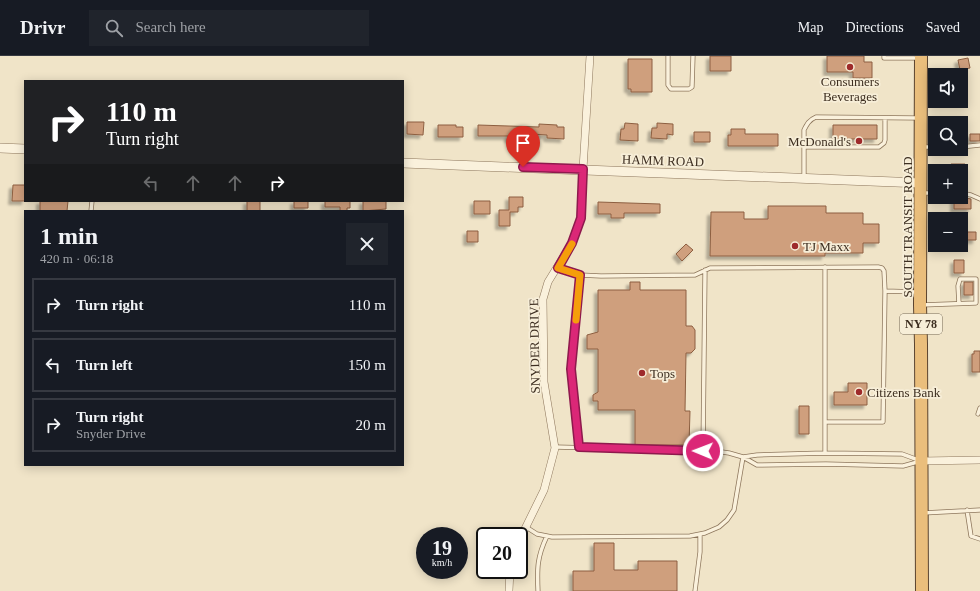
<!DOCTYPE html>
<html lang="en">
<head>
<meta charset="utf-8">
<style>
	:root { --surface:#171b24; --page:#20242c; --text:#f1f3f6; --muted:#9ea1a6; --line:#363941 }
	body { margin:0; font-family:Georgia,serif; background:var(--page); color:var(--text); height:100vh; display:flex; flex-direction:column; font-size:15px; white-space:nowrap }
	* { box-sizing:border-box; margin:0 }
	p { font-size:13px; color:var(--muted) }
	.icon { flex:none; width:22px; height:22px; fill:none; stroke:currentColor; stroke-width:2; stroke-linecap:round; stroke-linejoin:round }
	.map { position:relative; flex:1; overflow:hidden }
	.side { position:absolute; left:24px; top:154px; width:380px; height:256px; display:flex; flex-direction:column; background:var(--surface); border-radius:0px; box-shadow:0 2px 10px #0003 }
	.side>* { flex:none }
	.hud { position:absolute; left:24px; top:24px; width:380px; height:122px; border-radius:0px; box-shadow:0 2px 10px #0003; background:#202124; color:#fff; overflow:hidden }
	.tools { position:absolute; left:928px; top:12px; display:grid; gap:8px }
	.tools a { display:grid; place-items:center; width:40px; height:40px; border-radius:0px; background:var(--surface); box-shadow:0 2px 10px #0003; font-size:20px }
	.speed { position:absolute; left:416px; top:471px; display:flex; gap:8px; font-size:20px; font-weight:700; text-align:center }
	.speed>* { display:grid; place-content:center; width:52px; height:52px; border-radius:50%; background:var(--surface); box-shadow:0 2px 10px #0003; line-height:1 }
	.speed small { font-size:10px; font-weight:400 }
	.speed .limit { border:2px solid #111; border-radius:6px; background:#fff; color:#111 }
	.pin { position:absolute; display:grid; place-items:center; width:34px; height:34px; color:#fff; margin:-41px -17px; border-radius:50% 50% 50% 0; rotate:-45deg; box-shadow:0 0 4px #0007 }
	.pin .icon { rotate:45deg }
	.me { position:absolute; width:44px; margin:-22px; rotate:271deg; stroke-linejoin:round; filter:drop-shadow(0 0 3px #0008) }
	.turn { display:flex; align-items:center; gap:14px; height:84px; padding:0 16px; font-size:18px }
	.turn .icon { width:52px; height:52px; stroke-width:2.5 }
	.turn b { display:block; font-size:28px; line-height:34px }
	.lanes { display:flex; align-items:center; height:38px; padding:0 16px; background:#0003; justify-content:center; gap:20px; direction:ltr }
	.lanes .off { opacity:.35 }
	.round { display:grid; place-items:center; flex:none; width:42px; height:42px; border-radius:0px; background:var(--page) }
	.headline { display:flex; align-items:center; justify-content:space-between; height:68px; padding:0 16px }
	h1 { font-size:24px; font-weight:600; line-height:30px }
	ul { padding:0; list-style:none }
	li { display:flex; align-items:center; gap:12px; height:54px; margin:0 8px 6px; padding:0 8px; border:2px solid var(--line); border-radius:0px }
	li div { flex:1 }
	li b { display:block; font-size:15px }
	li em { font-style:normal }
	header { display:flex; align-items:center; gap:24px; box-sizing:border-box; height:56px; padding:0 20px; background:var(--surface); border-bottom:1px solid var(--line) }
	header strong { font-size:19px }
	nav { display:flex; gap:22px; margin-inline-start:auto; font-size:14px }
	.search { width:280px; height:36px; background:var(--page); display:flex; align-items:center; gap:10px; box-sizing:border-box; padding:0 14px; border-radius:0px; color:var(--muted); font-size:15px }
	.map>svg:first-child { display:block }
	.building { fill:#cf9f7d; stroke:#8d5f41; filter:url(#shadow) }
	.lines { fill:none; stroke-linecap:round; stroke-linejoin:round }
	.service-casing { stroke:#8d765c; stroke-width:5 }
	.minor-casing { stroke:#8d765c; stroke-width:8 }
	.tertiary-casing { stroke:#8d765c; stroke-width:10 }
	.trunk-casing { stroke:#5b4430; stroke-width:14 }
	.service { stroke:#faf1dc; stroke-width:3.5 }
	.minor { stroke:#faf1dc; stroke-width:7 }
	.tertiary { stroke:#faf1dc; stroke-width:9 }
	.trunk { stroke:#eabe7c; stroke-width:12 }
	.route-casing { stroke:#8e194d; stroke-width:10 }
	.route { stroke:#db2777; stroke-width:7 }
	.slow { stroke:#f59e0b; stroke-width:7 }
	.poi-dot { fill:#9e2a2b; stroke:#f7eed8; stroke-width:1.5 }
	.labels { text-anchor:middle; stroke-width:3.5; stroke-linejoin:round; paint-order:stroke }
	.shield { fill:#f7eed8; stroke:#756857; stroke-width:1 }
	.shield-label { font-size:12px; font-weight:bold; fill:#3d2e20 }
	.poi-label { font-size:13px; fill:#3d2e20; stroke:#f7eed8; text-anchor:start }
	.street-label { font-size:13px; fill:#3d2e20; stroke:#f7eed8 }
</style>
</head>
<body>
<header>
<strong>Drivr</strong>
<div class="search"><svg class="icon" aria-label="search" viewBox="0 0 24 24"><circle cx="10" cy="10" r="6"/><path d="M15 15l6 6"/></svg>Search here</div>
<nav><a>Map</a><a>Directions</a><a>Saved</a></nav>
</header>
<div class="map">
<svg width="980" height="535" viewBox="0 0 980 535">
	<defs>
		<filter id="shadow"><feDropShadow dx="-3.5" dy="3.5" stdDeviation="1" flood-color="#0004"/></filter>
	</defs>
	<rect width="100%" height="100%" fill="#f0e4c8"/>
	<!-- building -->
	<path class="building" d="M710 0H731V15H710Z
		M827 0H864V6H872V22H853V16H827Z
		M968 2 970 12 960 14 958 4Z
		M628 3H652V36H631V33H628Z
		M407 66H424L423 79 407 78Z
		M625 67 638 68V85L620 84 621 73H624Z
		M657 67 673 68V79L667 78V83L651 82 652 72H657Z
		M539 68 557 69V71H564V83L547 82V79L531 78 530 83H508V80H478V69L539 71Z
		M438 69H456V71H463V81H438Z
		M833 69H877V83H833Z
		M731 73H745V78H778V90H728V79H731Z
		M694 76H710V86H694Z
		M970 78H980V85H970Z
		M951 108H965V115H951Z
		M13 129H25V145H12Z
		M509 141H523V151H518V156H510V170H499V154H509Z
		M954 141H962L971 143V153H954Z
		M40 145H68L67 155H40Z
		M247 145H260V155H247Z
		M294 145H308V152H294Z
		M325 145H350V152H347V155H340V151H325Z
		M363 145H386V153L363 155Z
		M474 145H490V158H474Z
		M598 146 660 148V157H624V162H611V158H598Z
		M768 150H826V157H863V168H879V187H863V197H825V200H710L711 156H744V163H768Z
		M467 175H478V186H467Z
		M963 176H976V184H963Z
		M686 188 693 194 682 205 676 198Z
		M954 204H964V217H954Z
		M630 226H640V234H686V270H692L695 274V293L691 297H686L685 355H690L689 389H635V354H598V345H593V339L598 336V293H587V279L598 276V234H630Z
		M964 226H973V239H964Z
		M974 295H980V316H972V298H974Z
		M848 327H867V349H834V336H848Z
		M799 350H809V378H799Z
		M594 487H614V514H638V505H677V535H573V515H594Z"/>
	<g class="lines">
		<!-- service casing -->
		<g class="service-casing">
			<path id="service" d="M668 0V29L671 33H689L692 31 693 0
				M884 0V2H919
				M804 91H879L884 87 885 84V62
				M922 91H935
				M961 91 980 89
				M804 121V74C807 68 809 64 816 61L918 62
				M922 137H935
				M961 137 971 139 980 143
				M91 155 92 145
				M825 211V397
				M558 212 580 219 601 220 695 219 710 212 878 211 882 212 884 215 885 235 917 236
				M921 249 976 247V223H960L958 230 959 248
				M978 358 980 352
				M825 366H883L885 235
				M579 391 571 313 580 219
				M703 395 705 214
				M825 397 902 398 921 405 903 410 826 408 757 409 743 401 757 399Z
				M967 454 971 480 980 483
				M923 457 980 454
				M526 471 537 478 552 481 690 480 705 477 719 471 727 464 734 454 743 401 729 397 715 395 555 391
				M538 535C537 512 537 501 547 480
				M695 535 700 496V478"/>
		</g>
		<!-- minor casing -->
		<g class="minor-casing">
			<path id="minor" d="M921 405 980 404
				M519 485 544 434 555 392 544 326 543 243 548 226 572 187 581 162 583 113 590 0
				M509 535 510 514"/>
		</g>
		<!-- tertiary casing -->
		<g class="tertiary-casing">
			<path id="tertiary" d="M0 92 25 93
				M403 107 921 127"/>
		</g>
		<!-- trunk casing -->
		<g class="trunk-casing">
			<path id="trunk" d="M921 0 920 249 921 288 922 535"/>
		</g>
		<!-- service -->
		<use href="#service" class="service"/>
		<!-- minor -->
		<use href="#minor" class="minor"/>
		<!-- tertiary -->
		<use href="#tertiary" class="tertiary"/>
		<!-- trunk -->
		<use href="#trunk" class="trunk"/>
	</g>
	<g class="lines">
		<!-- route casing -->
		<g class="route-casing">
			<path id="route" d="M523 111 583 113 581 162 572 187 558 212 580 219 571 313 579 391 703 395"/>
		</g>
		<!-- route -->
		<use href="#route" class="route"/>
		<!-- slow -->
		<path class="slow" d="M572 188 558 212 580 219 576 264"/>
	</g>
	<!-- markers -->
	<g class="poi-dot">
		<circle cx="850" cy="11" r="4"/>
		<circle cx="859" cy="85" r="4"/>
		<circle cx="795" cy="190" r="4"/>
		<circle cx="642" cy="317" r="4"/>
		<circle cx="859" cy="336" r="4"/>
	</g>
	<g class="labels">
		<!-- shield labels -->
		<rect class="shield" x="900" y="258" width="42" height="20" rx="3"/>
		<g class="shield-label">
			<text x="921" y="272">NY 78</text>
		</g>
		<!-- poi labels -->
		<g class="poi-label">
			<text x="850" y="30" text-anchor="middle">Consumers<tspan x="850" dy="15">Beverages</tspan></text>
			<text x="851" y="90" text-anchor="end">McDonald's</text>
			<text x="803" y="195">TJ Maxx</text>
			<text x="650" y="322">Tops</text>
			<text x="867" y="341">Citizens Bank</text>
		</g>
		<!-- street labels -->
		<g class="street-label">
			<text transform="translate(663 104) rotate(2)" y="5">HAMM ROAD</text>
			<text transform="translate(907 171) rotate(-90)" y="5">SOUTH TRANSIT ROAD</text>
			<text transform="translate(534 290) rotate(-91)" y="5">SNYDER DRIVE</text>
		</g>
	</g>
</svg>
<div class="tools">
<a><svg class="icon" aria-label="sound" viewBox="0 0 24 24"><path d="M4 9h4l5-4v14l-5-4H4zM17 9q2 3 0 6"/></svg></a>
<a><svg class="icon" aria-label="search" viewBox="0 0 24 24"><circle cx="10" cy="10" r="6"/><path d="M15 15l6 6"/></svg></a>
<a>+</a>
<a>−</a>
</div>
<div class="speed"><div>19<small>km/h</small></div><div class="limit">20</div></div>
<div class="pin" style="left:523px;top:111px;background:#d93025"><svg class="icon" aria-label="arrive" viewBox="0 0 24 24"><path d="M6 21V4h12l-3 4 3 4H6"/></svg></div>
<svg class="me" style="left:703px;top:395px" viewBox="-20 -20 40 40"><circle r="17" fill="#db2777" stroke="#fff" stroke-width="3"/><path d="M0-11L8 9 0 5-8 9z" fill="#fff"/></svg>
<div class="hud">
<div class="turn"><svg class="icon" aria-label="right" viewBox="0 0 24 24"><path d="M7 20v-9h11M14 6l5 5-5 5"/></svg><div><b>110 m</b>Turn right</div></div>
<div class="lanes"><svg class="icon off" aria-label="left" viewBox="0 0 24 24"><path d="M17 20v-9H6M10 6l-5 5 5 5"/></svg><svg class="icon off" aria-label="ahead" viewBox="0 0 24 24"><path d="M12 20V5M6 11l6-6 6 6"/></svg><svg class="icon off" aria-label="ahead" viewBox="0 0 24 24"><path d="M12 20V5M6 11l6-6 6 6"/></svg><svg class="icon" aria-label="right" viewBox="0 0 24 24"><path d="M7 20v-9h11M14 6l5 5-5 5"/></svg></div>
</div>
<section class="side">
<div class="headline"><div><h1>1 min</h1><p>420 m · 06:18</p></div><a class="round"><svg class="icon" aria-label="close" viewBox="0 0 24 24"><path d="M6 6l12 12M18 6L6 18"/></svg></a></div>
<ul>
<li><svg class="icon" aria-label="right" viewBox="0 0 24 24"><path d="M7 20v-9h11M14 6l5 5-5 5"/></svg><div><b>Turn right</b></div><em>110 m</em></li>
<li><svg class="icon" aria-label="left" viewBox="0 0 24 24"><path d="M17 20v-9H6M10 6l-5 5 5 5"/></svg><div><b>Turn left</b></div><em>150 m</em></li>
<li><svg class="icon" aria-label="right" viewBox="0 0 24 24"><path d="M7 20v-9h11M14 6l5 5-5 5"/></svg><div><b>Turn right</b><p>Snyder Drive</p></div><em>20 m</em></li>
</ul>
</section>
</div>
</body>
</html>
